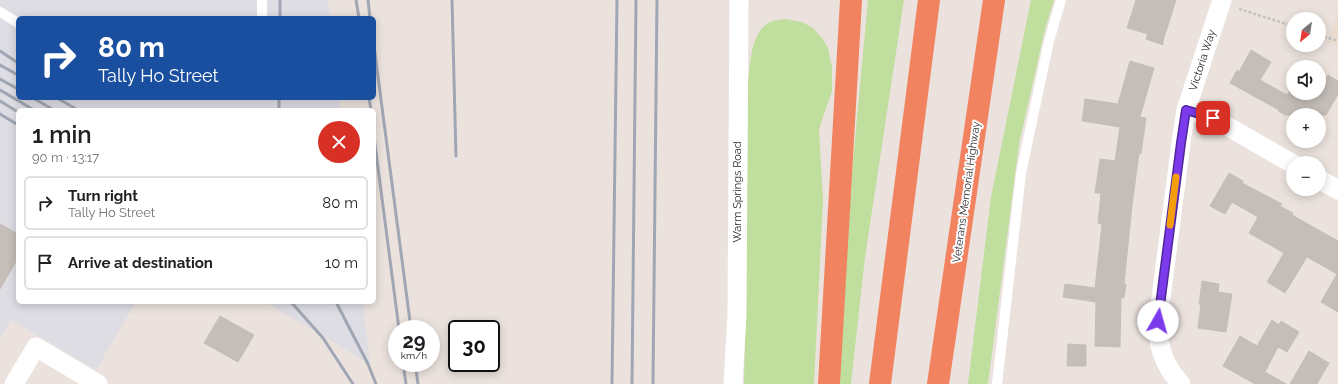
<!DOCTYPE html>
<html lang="en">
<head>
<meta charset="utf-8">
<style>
	:root { --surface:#fff; --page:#f2f2f2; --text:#202124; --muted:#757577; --line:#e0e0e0 }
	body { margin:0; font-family:Raleway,sans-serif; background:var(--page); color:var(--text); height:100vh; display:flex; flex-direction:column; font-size:15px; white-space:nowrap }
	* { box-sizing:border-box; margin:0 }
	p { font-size:13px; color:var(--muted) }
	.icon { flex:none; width:22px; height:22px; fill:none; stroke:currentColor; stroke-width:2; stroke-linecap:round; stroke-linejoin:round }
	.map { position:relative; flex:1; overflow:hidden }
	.sheet { position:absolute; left:16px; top:108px; width:360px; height:196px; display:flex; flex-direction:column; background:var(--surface); border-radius:6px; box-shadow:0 2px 10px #0003 }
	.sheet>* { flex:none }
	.hud { position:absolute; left:16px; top:16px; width:360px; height:84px; border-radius:6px; box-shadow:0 2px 10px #0003; background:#1a4fa0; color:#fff; overflow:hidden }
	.needle { width:26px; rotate:210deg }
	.tools { position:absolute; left:1286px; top:12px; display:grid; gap:8px }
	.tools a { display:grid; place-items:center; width:40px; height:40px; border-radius:50%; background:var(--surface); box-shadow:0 2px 10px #0003; font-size:20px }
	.speed { position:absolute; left:388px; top:320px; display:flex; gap:8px; font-size:20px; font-weight:700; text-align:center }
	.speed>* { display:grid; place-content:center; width:52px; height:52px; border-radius:50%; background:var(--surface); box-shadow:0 2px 10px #0003; line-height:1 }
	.speed small { font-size:10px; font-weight:400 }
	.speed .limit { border:2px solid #111; border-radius:6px; background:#fff; color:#111 }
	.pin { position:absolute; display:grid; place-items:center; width:34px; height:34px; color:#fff; margin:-17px; border-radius:8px; box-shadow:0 2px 6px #0006 }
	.me { position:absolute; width:44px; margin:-22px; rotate:7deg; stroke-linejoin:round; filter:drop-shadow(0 0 3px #0008) }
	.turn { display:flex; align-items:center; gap:14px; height:84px; padding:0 16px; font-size:18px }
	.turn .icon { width:52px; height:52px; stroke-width:2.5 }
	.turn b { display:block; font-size:28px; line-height:34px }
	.round { display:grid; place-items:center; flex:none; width:42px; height:42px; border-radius:21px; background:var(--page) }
	.overview { display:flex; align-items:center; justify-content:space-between; height:68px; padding:0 16px }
	h1 { font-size:24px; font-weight:600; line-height:30px }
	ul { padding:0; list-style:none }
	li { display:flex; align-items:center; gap:12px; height:54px; margin:0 8px 6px; padding:0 8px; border:2px solid var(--line); border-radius:6px }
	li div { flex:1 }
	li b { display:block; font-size:15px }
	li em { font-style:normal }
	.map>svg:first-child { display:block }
	.industrial { fill:#dedde4 }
	.education { fill:#ebdcce }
	.green { fill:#c0de9d }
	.building { fill:#c4bdb8; stroke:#c6beb7 }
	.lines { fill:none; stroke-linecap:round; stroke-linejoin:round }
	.path { stroke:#c3c3c3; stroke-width:2.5; stroke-dasharray:3 2; stroke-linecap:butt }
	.lane { stroke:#fff; stroke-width:10 }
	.street { stroke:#fff; stroke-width:19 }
	.highway { stroke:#f28361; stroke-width:22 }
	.rail { stroke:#a0a6b3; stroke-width:3 }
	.route-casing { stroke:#51269a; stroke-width:10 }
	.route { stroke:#7c3aed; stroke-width:7 }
	.slow { stroke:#f59e0b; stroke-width:7 }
	.labels { text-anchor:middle; stroke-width:4; stroke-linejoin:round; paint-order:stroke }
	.street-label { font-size:11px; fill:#2a2a2a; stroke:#fff }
</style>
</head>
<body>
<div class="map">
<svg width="1338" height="384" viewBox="0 0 1338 384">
	<rect width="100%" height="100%" fill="#ebe2dd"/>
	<!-- industrial -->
	<path class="industrial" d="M0 0H328L330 18H18V98H339L341 110H18V302H136L96 370 11 320 0 338Z
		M265 302H363L370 364Z"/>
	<!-- education -->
	<path class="education" d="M1338 11V47L1328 42Z"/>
	<!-- green -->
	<path class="green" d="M868 0H904L865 257 851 384H837L851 183Z
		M1031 0H1054L1045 29 1019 144 988 384H968L991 197Z
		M785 19 802 22 813 28 822 38 828 48 832 67V91L819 129 823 201 814 384H744L746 298 748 81C751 62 750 33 770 22 774 20 780 20 785 19Z"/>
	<!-- building -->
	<path class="building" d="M1136 0H1176L1163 41V45L1146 39 1148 34 1127 28Z
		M1251 50 1271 62 1260 80 1287 95 1291 89 1293 90V93H1298L1310 99 1312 96 1315 97 1317 93H1319V90L1328 75 1338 81V94L1326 115H1285L1278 111 1279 110 1230 83 1237 70 1239 72Z
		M1130 61 1154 68 1140 117 1146 118 1141 154 1139 153 1132 206 1124 284H1126L1124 298 1121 297 1120 347 1095 346 1096 302 1063 297 1065 284 1095 288 1102 224 1098 223 1101 193H1095L1100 159 1115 161 1120 127 1082 121 1085 99 1118 104Z
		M1229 173 1243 181 1242 183 1282 204 1280 206 1293 213 1292 215 1338 241V312L1321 302 1337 274 1307 257 1285 293 1267 282 1284 253 1249 233 1258 217 1232 202 1225 214 1210 206Z
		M0 224 18 234V258L0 289Z
		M1202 281 1219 284 1218 292 1232 294 1226 332 1198 328 1201 304H1199Z
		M220 316 254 335 238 362 204 343Z
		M1272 320 1279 325 1281 321 1299 332 1287 352 1278 347 1265 372 1286 384H1255L1223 366 1240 336 1257 346Z
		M1068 344 1086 345V366H1067Z
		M1309 351 1329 363 1317 384H1290Z"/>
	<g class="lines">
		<!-- path -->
		<path class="path" d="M1239 9 1293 26
			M1319 35 1338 41"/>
		<!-- lane -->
		<path class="lane" d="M262 0V18
			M0 12 18 23
			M997 384 1021 173 1049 41 1061 0"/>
		<!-- street -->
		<path class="street" d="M1186 110 1213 118 1293 164
			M1319 179 1338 190
			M14 384 36 347 98 384
			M733 384 737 314 739 0
			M1181 384C1164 366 1157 345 1158 321L1181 143 1186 110 1222 0"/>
		<!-- highway -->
		<path class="highway" d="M829 384 851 0
			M880 384 929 0
			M938 384 994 0"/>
		<!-- rail -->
		<path class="rail" d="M280 0V18
			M356 0 359 18
			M368 0 370 18
			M452 0 456 156
			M374 46 411 329
			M0 51 18 63
			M0 65 18 75
			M0 79 18 89
			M0 90 34 110
			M33 98 54 110
			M57 98 78 110
			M369 98 371 110
			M0 101 18 112
			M279 110V98
			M0 114 18 125
			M374 137 399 329
			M291 302 323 338 353 384
			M336 302 368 364 376 384
			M403 363 406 384
			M415 363 418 384
			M612 384 617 0
			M632 384 636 0
			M653 384 657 0"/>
	</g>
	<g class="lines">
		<!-- route casing -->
		<g class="route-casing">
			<path id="route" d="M1158 321 1181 143 1186 110 1213 118"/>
		</g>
		<!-- route -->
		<use href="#route" class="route"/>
		<!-- slow -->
		<path class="slow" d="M1170 225 1176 177"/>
	</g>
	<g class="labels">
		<!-- street labels -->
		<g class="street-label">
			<text transform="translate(1202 60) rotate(-72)" y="4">Victoria Way</text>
			<text transform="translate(737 192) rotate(-90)" y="4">Warm Springs Road</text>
			<text transform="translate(966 192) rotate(-82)" y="4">Veterans Memorial Highway</text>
		</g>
	</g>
</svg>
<div class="tools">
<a><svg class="needle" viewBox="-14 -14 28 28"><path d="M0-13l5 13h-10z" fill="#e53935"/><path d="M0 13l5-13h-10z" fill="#757577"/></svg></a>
<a><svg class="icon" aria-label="sound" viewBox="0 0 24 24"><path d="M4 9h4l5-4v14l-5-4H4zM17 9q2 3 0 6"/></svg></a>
<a>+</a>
<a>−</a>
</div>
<div class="speed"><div>29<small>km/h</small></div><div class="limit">30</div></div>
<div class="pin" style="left:1213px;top:118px;background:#d93025"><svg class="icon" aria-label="arrive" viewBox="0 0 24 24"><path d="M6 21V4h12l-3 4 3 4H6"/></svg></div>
<svg class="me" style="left:1158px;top:321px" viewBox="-20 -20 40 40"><circle r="19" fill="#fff"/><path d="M0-13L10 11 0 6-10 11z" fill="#7c3aed"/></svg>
<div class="hud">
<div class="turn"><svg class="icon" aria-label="right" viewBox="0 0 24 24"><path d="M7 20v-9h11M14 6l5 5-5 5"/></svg><div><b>80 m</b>Tally Ho Street</div></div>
</div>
<section class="sheet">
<div class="overview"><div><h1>1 min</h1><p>90 m · 13:17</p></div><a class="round" style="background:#d93025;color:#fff"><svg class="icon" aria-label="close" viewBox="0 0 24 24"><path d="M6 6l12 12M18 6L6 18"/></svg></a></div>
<ul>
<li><svg class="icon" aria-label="right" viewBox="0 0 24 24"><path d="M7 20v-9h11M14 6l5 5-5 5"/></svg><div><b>Turn right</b><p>Tally Ho Street</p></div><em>80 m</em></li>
<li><svg class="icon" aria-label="arrive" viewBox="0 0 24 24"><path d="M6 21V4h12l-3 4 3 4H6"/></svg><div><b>Arrive at destination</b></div><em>10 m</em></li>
</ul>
</section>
</div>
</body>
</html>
